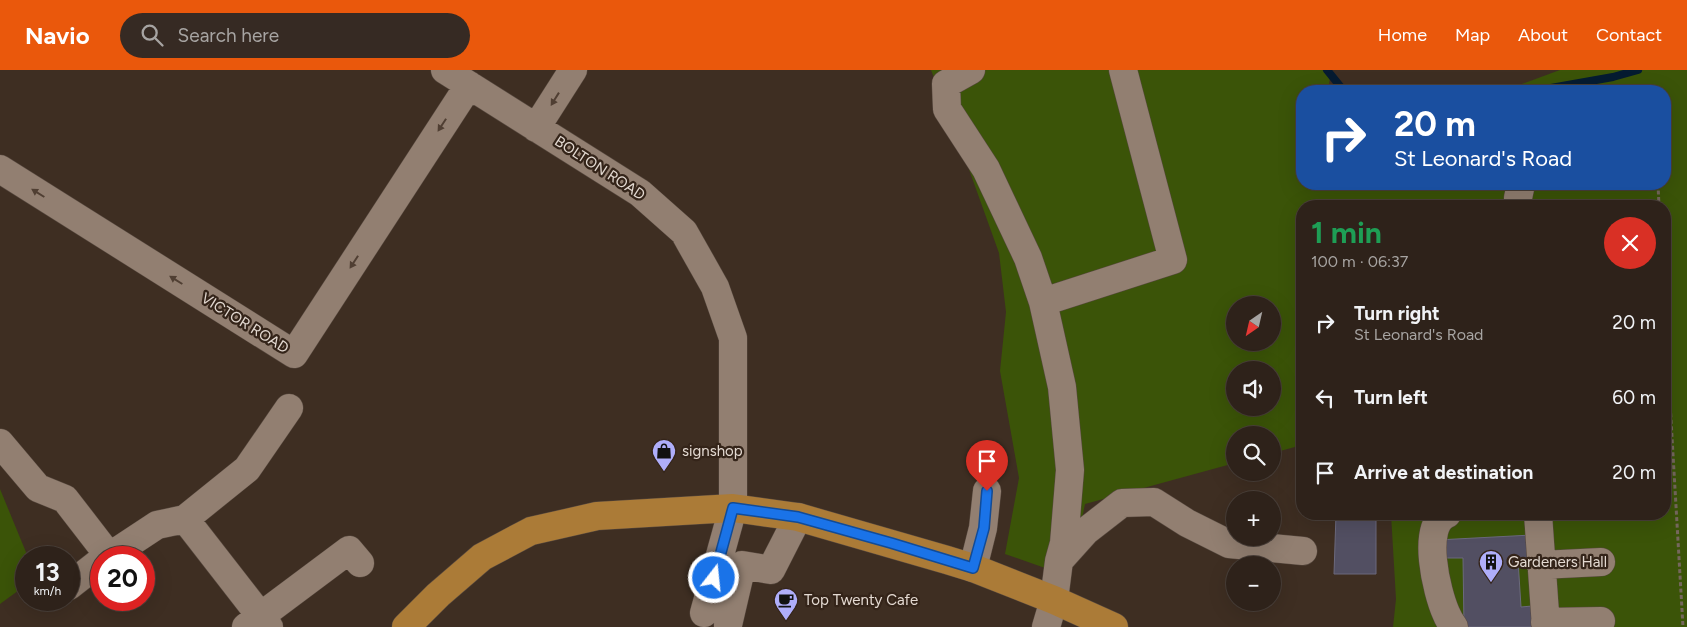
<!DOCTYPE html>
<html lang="en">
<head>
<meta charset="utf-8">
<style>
	:root { --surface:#2e221a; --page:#362a23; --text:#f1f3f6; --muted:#a7a4a2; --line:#493f39; --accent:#ea580c }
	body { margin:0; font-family:Figtree,sans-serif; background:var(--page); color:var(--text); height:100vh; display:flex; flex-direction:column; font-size:19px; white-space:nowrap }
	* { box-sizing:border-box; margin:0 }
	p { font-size:16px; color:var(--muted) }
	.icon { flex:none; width:28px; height:28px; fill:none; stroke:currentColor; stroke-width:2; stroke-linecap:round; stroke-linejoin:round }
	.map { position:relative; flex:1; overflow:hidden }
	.drawer { position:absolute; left:1296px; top:130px; width:375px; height:320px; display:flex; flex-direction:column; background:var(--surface); border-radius:20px; box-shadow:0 5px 20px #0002,0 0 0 1px var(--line) }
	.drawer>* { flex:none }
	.hud { position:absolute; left:1296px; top:15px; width:375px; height:105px; border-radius:20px; box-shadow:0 5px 20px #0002,0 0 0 1px var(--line); background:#1a4fa0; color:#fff; overflow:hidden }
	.needle { width:32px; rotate:214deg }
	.fabs { position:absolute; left:1226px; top:226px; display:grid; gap:10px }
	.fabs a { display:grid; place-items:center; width:55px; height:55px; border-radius:50%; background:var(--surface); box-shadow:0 5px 20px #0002,0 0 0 1px var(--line); font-size:25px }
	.speed { position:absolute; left:15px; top:476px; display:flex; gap:10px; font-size:25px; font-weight:700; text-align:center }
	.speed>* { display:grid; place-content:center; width:65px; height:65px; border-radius:50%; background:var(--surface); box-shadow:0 5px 20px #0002,0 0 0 1px var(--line); line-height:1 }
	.speed small { font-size:12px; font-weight:400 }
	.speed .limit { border:8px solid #d22; background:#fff; color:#111 }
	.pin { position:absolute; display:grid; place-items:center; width:42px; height:42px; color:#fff; margin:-51px -21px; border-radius:50% 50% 50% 0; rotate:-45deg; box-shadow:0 0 5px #0007 }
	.pin .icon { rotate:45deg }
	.me { position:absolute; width:55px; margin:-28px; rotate:16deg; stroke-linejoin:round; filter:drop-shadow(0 0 4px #0008) }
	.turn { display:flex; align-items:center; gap:18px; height:105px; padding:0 15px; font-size:22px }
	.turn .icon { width:65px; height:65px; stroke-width:2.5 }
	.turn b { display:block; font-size:35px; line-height:42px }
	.round { display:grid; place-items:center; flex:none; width:52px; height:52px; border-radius:26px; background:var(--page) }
	.head { display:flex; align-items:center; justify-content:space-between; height:85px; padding:0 15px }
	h1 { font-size:30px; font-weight:700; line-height:38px; color:#1e9e55 }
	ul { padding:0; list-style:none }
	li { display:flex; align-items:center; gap:15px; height:75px; padding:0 15px }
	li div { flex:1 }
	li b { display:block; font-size:19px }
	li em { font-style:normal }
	header { display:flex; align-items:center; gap:30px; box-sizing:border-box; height:70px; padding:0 25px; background:var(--accent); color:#fff }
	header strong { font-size:24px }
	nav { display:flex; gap:28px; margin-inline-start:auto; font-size:18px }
	.search { width:350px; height:45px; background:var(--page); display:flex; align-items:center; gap:12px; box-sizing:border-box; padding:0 18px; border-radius:28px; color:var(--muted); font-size:19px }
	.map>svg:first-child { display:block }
	.green { fill:#3b5408; fill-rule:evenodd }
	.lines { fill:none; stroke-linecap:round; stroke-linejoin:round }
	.stream { stroke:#051b31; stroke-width:8 }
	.building { fill:#524f62; stroke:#6b697d }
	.minor-casing { stroke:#57493f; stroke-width:29 }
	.major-casing { stroke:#57493f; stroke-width:29 }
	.path { stroke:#75675d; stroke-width:3; stroke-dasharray:4 2.5; stroke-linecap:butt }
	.minor { stroke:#927f71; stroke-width:28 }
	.major { stroke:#ab7b37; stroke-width:28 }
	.oneway { fill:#503f33 }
	.route-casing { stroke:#114b97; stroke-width:12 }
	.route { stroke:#1a73e8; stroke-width:9 }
	.labels { text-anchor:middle; stroke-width:4.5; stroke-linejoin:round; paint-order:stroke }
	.street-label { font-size:15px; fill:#e4dad2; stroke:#342419 }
	.poi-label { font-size:15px; fill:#e4dad2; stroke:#342419; text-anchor:start }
</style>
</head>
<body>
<header>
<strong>Navio</strong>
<div class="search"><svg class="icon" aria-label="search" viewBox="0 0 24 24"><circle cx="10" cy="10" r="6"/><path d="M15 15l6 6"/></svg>Search here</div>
<nav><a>Home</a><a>Map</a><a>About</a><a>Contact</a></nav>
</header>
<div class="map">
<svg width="1687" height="557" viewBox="0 0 1687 557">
	<rect width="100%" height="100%" fill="#3e2e22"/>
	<!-- green -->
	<path class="green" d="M931 0H1331L1328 21H1302V114H1665V21H1495L1519 15 1560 0H1687V557H1393L1396 529 1391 444H1665V136H1302V375L1273 383 1272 365H1235V393L1085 434 1079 463 1062 504 1005 484 1019 408 1000 301 1006 242 999 183 957 66ZM1235 235H1272V272H1235ZM1235 300H1272V338H1235Z
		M0 419 28 487 26 488V515L0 534Z"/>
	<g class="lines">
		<!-- stream -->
		<path class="stream" d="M1327 0 1344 21
			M1534 21 1613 7 1638 0"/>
	</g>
	<!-- building -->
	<path class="building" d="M1336 444H1376V504H1334Z
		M1532 465 1534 489 1518 490 1521 537 1532 536V557H1464L1463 488H1436L1437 470Z"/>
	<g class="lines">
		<!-- minor casing -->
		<g class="minor-casing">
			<path id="minor" d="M445 0 640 123 684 162 715 217 733 268V438L704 543
				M971 0 946 14 947 39 986 99 1028 188 1043 232 1062 317 1070 400 1064 473 1059 491 1054 530 1046 557
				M536 58 573 0
				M0 99 294 284 469 15
				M1518 136V128L1521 114
				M1043 232 1173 190 1123 0
				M0 373 38 418 65 429 109 486
				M1447 444C1420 455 1437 523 1446 543 1448 548 1451 553 1454 557
				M1538 444 1546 557
				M185 449 269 557
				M107 488 157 455 185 449 247 399 289 338
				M1059 491 1086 461 1122 433 1154 432 1187 453 1229 474 1303 481
				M1541 495 1601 492
				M973 498 983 458 987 421
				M69 516 101 491
				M1545 552 1601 551
				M728 555 742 495 771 500 798 447
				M246 557 349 480 360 493"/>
		</g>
		<!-- major casing -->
		<g class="major-casing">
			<path id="major" d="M406 557 438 525 482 487 531 461 597 446 733 438 798 447 947 490 973 498 1054 530 1114 557"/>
		</g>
		<!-- path -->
		<path class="path" d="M1658 114 1659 136
			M1665 246 1683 557"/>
		<!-- minor -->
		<use href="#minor" class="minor"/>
		<!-- major -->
		<use href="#major" class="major"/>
	</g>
	<!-- one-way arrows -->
	<defs><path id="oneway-solid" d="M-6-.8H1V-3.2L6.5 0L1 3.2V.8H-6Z" transform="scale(1.25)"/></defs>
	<g class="oneway">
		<use href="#oneway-solid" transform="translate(555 29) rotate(122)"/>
		<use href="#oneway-solid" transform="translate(442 55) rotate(123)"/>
		<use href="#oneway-solid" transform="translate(38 123) rotate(-148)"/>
		<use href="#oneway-solid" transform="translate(354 192) rotate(123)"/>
		<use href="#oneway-solid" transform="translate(176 210) rotate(-148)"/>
	</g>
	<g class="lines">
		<!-- route casing -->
		<g class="route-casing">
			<path id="route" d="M714 508 733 438 798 447 891 473 973 498 984 458 987 421"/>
		</g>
		<!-- route -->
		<use href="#route" class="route"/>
	</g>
	<!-- icons -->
	<defs>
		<g id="shop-pin" transform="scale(1.25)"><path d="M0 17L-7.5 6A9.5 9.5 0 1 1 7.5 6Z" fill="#afaefa" stroke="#342419"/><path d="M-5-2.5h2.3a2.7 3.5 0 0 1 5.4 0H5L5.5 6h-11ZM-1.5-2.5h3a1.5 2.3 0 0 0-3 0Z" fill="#111"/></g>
		<g id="building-pin" transform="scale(1.25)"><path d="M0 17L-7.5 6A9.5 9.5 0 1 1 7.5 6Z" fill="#afaefa" stroke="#342419"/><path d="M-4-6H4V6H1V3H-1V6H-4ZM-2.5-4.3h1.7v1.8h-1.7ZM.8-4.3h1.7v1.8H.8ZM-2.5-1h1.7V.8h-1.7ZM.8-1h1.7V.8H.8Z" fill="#111"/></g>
		<g id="cafe-pin" transform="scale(1.25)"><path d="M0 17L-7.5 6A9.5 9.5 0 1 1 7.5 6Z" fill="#afaefa" stroke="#342419"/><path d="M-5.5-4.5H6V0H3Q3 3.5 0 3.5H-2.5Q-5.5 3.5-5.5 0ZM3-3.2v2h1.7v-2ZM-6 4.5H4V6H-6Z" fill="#111"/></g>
	</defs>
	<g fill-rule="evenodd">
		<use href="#shop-pin" x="664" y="381"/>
		<use href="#building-pin" x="1491" y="492"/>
		<use href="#cafe-pin" x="786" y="530"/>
	</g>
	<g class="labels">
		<!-- street labels -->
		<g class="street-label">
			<text transform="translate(600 98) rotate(33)" y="5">BOLTON ROAD</text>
			<text transform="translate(245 253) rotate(32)" y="5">VICTOR ROAD</text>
		</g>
		<!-- poi labels -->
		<g class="poi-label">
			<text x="682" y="386">signshop</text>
			<text x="1508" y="497">Gardeners Hall</text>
			<text x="804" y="535">Top Twenty Cafe</text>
		</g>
	</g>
</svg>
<div class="fabs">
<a><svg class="needle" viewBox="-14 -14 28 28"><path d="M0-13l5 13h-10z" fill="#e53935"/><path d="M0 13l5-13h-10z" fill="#a7a4a2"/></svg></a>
<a><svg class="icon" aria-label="sound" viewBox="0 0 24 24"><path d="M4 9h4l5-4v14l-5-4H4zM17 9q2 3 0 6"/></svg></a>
<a><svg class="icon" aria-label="search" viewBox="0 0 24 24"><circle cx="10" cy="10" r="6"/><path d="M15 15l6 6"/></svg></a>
<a>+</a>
<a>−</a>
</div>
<div class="speed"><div>13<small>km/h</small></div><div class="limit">20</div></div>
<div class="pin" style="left:987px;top:421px;background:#d93025"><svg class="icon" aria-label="arrive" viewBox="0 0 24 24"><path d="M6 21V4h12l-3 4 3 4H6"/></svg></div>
<svg class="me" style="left:714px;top:508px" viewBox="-20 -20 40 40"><circle r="17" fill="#1a73e8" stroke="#fff" stroke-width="3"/><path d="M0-11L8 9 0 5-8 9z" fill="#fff"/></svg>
<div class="hud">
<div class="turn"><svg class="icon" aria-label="right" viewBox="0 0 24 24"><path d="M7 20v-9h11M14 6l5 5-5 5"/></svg><div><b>20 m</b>St Leonard's Road</div></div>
</div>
<section class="drawer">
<div class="head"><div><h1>1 min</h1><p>100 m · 06:37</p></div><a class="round" style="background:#d93025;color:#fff"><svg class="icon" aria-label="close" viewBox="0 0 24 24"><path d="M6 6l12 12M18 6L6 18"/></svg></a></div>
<ul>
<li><svg class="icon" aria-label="right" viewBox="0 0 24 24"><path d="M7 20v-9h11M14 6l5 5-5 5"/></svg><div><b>Turn right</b><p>St Leonard's Road</p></div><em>20 m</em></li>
<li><svg class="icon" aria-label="left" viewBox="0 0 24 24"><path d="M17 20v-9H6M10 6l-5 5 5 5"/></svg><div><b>Turn left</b></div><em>60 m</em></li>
<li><svg class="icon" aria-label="arrive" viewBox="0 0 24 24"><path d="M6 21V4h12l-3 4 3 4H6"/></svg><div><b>Arrive at destination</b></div><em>20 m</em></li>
</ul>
</section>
</div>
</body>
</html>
